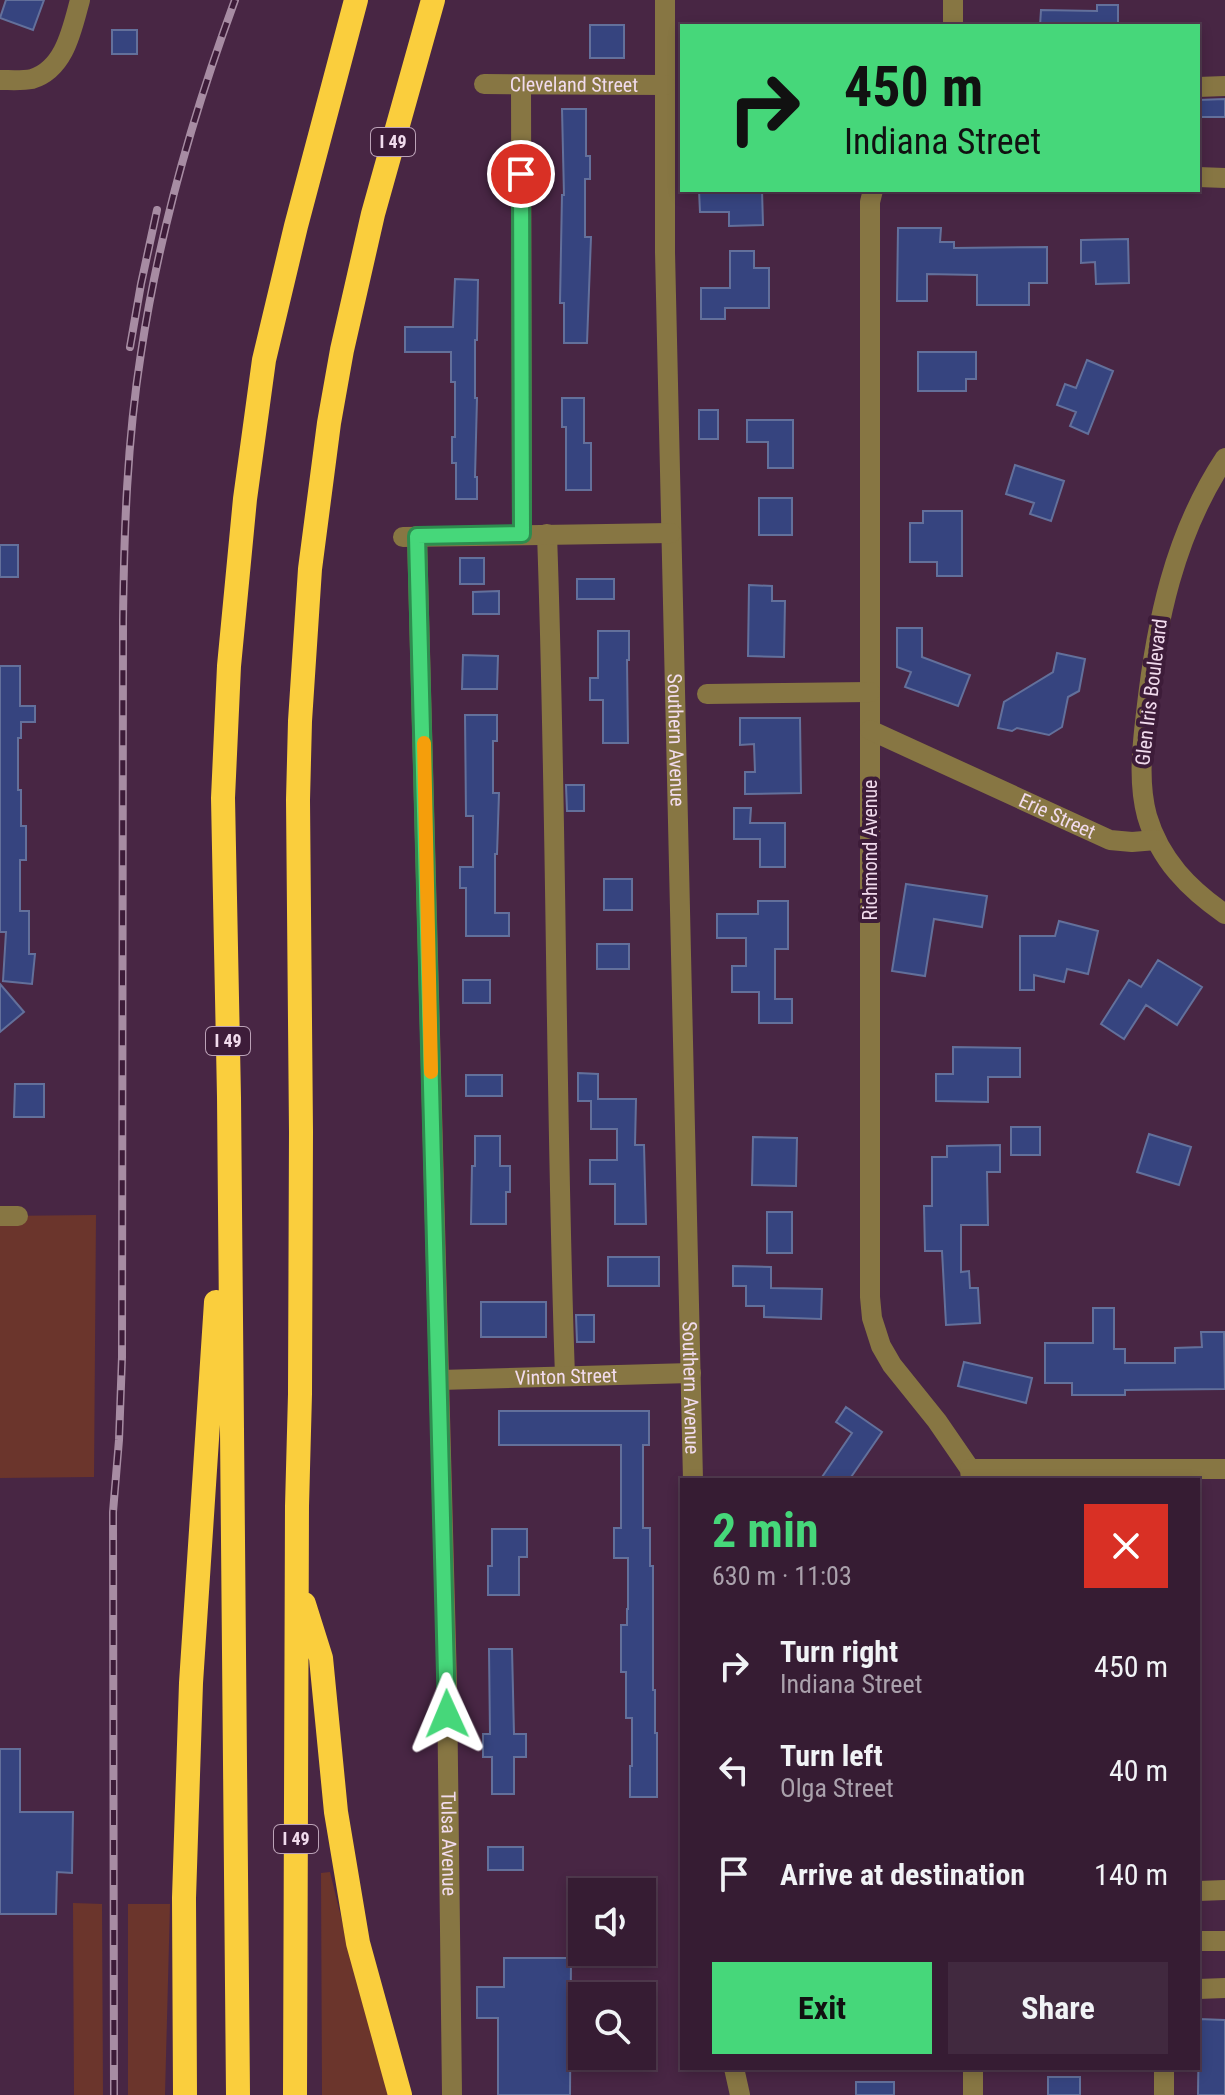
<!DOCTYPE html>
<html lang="en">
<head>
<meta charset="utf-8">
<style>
	:root { --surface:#361c33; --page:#41293f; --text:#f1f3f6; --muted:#aaa1ac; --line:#503a4e; --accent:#46d77a }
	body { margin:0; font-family:"Roboto Condensed",sans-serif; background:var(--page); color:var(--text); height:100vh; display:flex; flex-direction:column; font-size:30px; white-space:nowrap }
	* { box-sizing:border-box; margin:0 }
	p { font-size:26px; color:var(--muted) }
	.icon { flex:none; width:44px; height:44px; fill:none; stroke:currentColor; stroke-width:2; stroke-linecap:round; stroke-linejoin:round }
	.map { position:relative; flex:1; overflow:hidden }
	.drawer { position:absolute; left:680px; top:1478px; width:520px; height:592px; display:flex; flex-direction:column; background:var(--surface); border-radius:0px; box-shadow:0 4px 12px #0003,0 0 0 2px var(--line) }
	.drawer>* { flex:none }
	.banner { position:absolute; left:680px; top:24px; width:520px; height:168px; border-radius:0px; box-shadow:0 4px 12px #0003,0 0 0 2px var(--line); background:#46d77a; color:#111; overflow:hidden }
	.buttons { position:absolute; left:568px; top:1878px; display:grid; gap:16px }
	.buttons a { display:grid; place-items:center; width:88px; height:88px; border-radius:0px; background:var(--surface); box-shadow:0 4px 12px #0003,0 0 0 2px var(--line); font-size:40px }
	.pin { position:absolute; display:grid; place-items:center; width:68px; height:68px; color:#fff; margin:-34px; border:4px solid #fff; border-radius:50%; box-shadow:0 2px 8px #0007 }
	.me { position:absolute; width:88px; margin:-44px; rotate:359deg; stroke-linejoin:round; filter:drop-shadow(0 0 6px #0008) }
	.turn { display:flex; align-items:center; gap:28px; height:168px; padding:0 32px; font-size:36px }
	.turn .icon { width:104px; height:104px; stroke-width:2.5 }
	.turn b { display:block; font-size:56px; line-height:68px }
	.round { display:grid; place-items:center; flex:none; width:84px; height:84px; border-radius:0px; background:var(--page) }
	.head { display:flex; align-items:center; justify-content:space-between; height:136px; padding:0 32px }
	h1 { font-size:48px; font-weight:700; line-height:60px; color:var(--accent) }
	.primary-button { display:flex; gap:16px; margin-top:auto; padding:16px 32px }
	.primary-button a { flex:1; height:92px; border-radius:0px; background:var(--accent); color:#111; font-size:32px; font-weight:700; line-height:92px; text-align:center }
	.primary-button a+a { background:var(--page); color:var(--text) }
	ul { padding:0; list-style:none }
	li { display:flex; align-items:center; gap:24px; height:104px; padding:0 32px }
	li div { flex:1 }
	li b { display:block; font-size:30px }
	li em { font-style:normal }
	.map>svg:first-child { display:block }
	.green { fill:#6b352c }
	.building { fill:#36447f; stroke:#63709b; stroke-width:2 }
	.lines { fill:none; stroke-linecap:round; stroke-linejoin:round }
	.minor { stroke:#877643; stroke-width:20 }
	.highway { stroke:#face3d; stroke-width:24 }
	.rail-casing { stroke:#a78ca3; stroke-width:8 }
	.rail { stroke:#3d1c39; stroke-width:5; stroke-dasharray:15; stroke-linecap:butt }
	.route-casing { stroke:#2e8c4f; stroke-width:20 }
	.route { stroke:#46d77a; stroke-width:14 }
	.slow { stroke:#f59e0b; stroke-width:14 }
	.labels { text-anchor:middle; stroke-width:8; stroke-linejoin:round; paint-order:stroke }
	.shield { fill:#3d1c39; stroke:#bba2b7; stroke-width:2 }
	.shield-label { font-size:18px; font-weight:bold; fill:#f1dbed }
	.street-label { font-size:20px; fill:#f1dbed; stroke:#3d1c39 }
</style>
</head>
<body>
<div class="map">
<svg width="1225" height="2095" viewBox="0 0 1225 2095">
	<rect width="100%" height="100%" fill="#482644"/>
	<!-- green -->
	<path class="green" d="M96 1215 94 1477 0 1478V1216Z
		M330 1872 358 1987 389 2095H322L321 1873Z
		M73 1903 102 1904 103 2095H74Z
		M128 1904H170L165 2095H128Z"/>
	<!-- building -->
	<path class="building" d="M6 0H44L33 30 0 18Z
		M1097 5H1118V26H1040L1041 10 1097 11Z
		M590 25H624V58H590Z
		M112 30H137V54H112Z
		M1225 99V117H1198V100Z
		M562 109H586V156H590V179H585V237H591L587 343H564V303H560L562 195H564Z
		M699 190H762L763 225 729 226V212H700Z
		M898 228H941L940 242H954V248L1047 247V283H1029V305H977V275L927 274V301H897Z
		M1128 239 1129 283 1096 284 1095 262 1081 263V240Z
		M730 251H754V268H769V308H725V319H701V288H730Z
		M455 279 478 280 477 340H475V398H477L475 477H477V499H456V463H452V437H455V382H451V352H405V327H453Z
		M918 352H976V379H966V391H918Z
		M1087 360 1113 371 1088 434 1070 426 1076 412 1057 405 1065 384 1076 388Z
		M562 398H584V443H591V490H566V427H562Z
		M699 410H718V439H699Z
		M747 420H793V468H768V442H747Z
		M1015 465 1064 481 1051 521 1030 514 1034 503 1006 494Z
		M759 498H792V535H759Z
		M923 511H962V576H937V562H910V523H923Z
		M0 545H18V577H0Z
		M460 558H484V584H460Z
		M577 579H614V599H577Z
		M749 585 772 586V601H785L784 657 748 656Z
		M499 591V614H473V592Z
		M897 628H922V657L970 675 958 706 905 687 911 672 897 667Z
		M598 631H629V660H627L628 743H603V700H590V678H598Z
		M1057 653 1085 659 1079 691 1068 697 1062 727 1049 735 1017 728 1012 731 998 728 1004 702 1053 672Z
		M463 655 498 656 497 689H462Z
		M0 666H20V706H35V722H21V738H18V790H21V826H26V860H20V911H29V954H35L32 984 3 981 6 932H0Z
		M465 715H497V741H493V793H499L497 854H495V913H509V936H466V888H460V867H473V816H466Z
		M740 718H800L801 793 745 794V772H755L754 744 740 745Z
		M566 785H584V811H567Z
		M734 808H751L750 823H785V867H760V839H734Z
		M604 879H632V910H604Z
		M906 884 987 896 982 927 934 919 925 976 892 971Z
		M758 901H788V949H775V999H792V1023H759V992H732V966H746V938H717V914H758Z
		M1059 921 1098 931 1088 974 1067 969 1064 982 1034 975V990H1020V936H1055Z
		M597 944H629V969H597Z
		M1158 960 1202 987 1177 1025 1146 1005 1124 1039 1101 1024 1129 980 1141 987Z
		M463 980H490V1003H463Z
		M0 984 24 1012 0 1032Z
		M953 1047 1020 1048V1077H988V1102L936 1101V1074H953Z
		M578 1073 598 1074V1099H636L635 1145H644L646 1224H615V1184H590V1160H617V1129H591V1101H578Z
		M466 1075H502V1096H466Z
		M15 1084H44V1117H14Z
		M1011 1127H1040V1155H1011Z
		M1149 1134 1191 1147 1179 1185 1137 1172Z
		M475 1136H500V1166H510V1192H506V1224H471L472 1166H475Z
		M753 1137 797 1138 796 1186 752 1185Z
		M1000 1145V1172H987L988 1225H961V1272L969 1271 970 1288H978L980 1323 946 1325 942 1251H925L924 1206H932V1157H947V1146Z
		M767 1212H792V1253H767Z
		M608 1257H659V1286H608Z
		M733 1266 771 1267V1288L822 1289 821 1319 764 1317V1306H746V1286H733Z
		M481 1302H546V1337H481Z
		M1093 1308H1114V1349H1125V1363H1175V1348L1202 1347 1201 1332H1224L1225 1389 1125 1390V1395H1072V1383H1045V1343H1093Z
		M576 1315H594V1342H577Z
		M964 1362 1032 1378 1026 1403 958 1386Z
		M846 1407 882 1432 849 1480H820L852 1433 836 1422Z
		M499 1411H649V1445H643V1528H650V1566H653V1690H655V1733H657V1797H630V1766H632V1718H626V1672H621V1625H627V1609H628V1558H614V1528H621V1445H499Z
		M492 1529H527V1557H519V1595H488V1566H492Z
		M489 1649H512L514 1734H526V1757H514V1794H492V1757H483V1734H490Z
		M0 1749H20V1812H73L72 1873 57 1872 56 1914H0Z
		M488 1847H523V1870H488Z
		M504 1958H571L570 2095H498V2018H477V1987H504Z
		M1199 2019 1225 2020V2095H1198Z
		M1048 2077H1080V2095H1048Z
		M856 2082H894V2095H856Z"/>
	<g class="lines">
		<!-- minor -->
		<g class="minor">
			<path id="s1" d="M665 0V252L693 1480"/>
			<path d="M953 26V0"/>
			<path d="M0 80C10 80 22 81 32 79 65 69 72 29 80 0"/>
			<path id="s2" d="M484 84 665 85"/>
			<path d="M521 84 522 534"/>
			<path d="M1198 87 1225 86"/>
			<path d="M1198 177 1225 178"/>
			<path d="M873 190 870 202V1297L872 1318 881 1346 892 1365 937 1421 970 1469 971 1480"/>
			<path d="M1225 458C1174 535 1156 623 1146 713 1142 747 1138 783 1147 816 1160 860 1189 889 1225 914"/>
			<path d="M547 534C557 814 555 1095 565 1376"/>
			<path id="s3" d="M417 536 447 1684 452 2095"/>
			<path d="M403 537 671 533"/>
			<path d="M707 694 870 692"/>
			<path id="s4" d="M870 730 1110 840 1132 842 1156 840"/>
			<path d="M0 1216H18"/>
			<path id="s5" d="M440 1380 691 1373"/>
			<path d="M970 1469H1225"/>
			<path d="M1198 1891 1225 1890"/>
			<path d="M1198 1941H1225"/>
			<path d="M1198 1989 1225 1988"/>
			<path d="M734 2068 740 2095"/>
			<path d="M973 2095V2068"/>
			<path d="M1164 2095V2068"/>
		</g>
		<!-- highway -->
		<path class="highway" d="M304 1604 321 1658 336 1812 358 1943 400 2095
			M185 2095 184 1898 191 1683 216 1302
			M238 2095 229 1097 223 798 229 666 245 499 264 360 296 226 356 0
			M295 2095 297 1506 300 1394 301 1132 298 800 300 721 310 569 329 423 342 350 373 214 433 0"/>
		<!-- rail casing -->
		<g class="rail-casing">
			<path id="rail" d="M130 347 141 284 157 210
				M114 2095 113 1512 119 1440 122 1357 123 621C124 531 127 442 141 353 159 233 193 114 235 0"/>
		</g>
		<!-- rail -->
		<use href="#rail" class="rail"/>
	</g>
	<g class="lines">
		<!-- route casing -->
		<g class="route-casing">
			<path id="route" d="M447 1714 417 536 522 534 521 174"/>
		</g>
		<!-- route -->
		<use href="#route" class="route"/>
		<!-- slow -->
		<path class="slow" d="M424 743 431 1072"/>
	</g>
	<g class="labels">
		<!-- shield labels -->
		<g class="shield">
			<rect x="371" y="128" width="44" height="28" rx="6"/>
			<rect x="206" y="1027" width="44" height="28" rx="6"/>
			<rect x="274" y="1825" width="44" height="28" rx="6"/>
		</g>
		<g class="shield-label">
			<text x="393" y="148">I 49</text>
			<text x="228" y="1047">I 49</text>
			<text x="296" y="1845">I 49</text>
		</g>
		<!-- street labels -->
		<g class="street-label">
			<text dy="7" stroke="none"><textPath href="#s2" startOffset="90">Cleveland Street</textPath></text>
			<text transform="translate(1151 692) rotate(-83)" y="7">Glen Iris Boulevard</text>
			<text dy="7" stroke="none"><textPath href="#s1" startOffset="740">Southern Avenue</textPath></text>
			<text dy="7" stroke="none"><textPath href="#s4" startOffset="206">Erie Street</textPath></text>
			<text transform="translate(870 850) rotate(-90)" y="7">Richmond Avenue</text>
			<text dy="7" stroke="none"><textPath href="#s5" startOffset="126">Vinton Street</textPath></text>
			<text dy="7" stroke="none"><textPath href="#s1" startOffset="1388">Southern Avenue</textPath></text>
			<text dy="7" stroke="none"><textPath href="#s3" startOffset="1308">Tulsa Avenue</textPath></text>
		</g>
	</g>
</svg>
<div class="buttons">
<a><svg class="icon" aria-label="sound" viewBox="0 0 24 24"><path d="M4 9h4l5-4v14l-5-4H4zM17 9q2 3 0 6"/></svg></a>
<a><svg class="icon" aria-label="search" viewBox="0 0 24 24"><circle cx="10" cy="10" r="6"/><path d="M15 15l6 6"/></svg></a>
</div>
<div class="pin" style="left:521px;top:174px;background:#d93025"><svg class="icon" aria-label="arrive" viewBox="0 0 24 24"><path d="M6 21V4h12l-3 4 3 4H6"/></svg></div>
<svg class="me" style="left:447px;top:1714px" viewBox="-20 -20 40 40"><path d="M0-17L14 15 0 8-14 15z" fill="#46d77a" stroke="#fff" stroke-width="4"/></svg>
<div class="banner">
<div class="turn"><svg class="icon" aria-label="right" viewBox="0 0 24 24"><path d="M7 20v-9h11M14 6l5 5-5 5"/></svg><div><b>450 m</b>Indiana Street</div></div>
</div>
<section class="drawer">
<div class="head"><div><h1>2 min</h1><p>630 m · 11:03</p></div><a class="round" style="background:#d93025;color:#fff"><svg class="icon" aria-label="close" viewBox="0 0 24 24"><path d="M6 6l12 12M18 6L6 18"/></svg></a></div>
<ul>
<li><svg class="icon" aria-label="right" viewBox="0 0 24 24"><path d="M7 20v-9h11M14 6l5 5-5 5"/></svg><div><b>Turn right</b><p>Indiana Street</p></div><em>450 m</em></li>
<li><svg class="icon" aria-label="left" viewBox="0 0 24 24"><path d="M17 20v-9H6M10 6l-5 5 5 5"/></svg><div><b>Turn left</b><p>Olga Street</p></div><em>40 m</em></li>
<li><svg class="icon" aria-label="arrive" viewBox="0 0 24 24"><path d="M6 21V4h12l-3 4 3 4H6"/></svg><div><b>Arrive at destination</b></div><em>140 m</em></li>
</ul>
<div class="primary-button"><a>Exit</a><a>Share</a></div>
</section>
</div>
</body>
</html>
